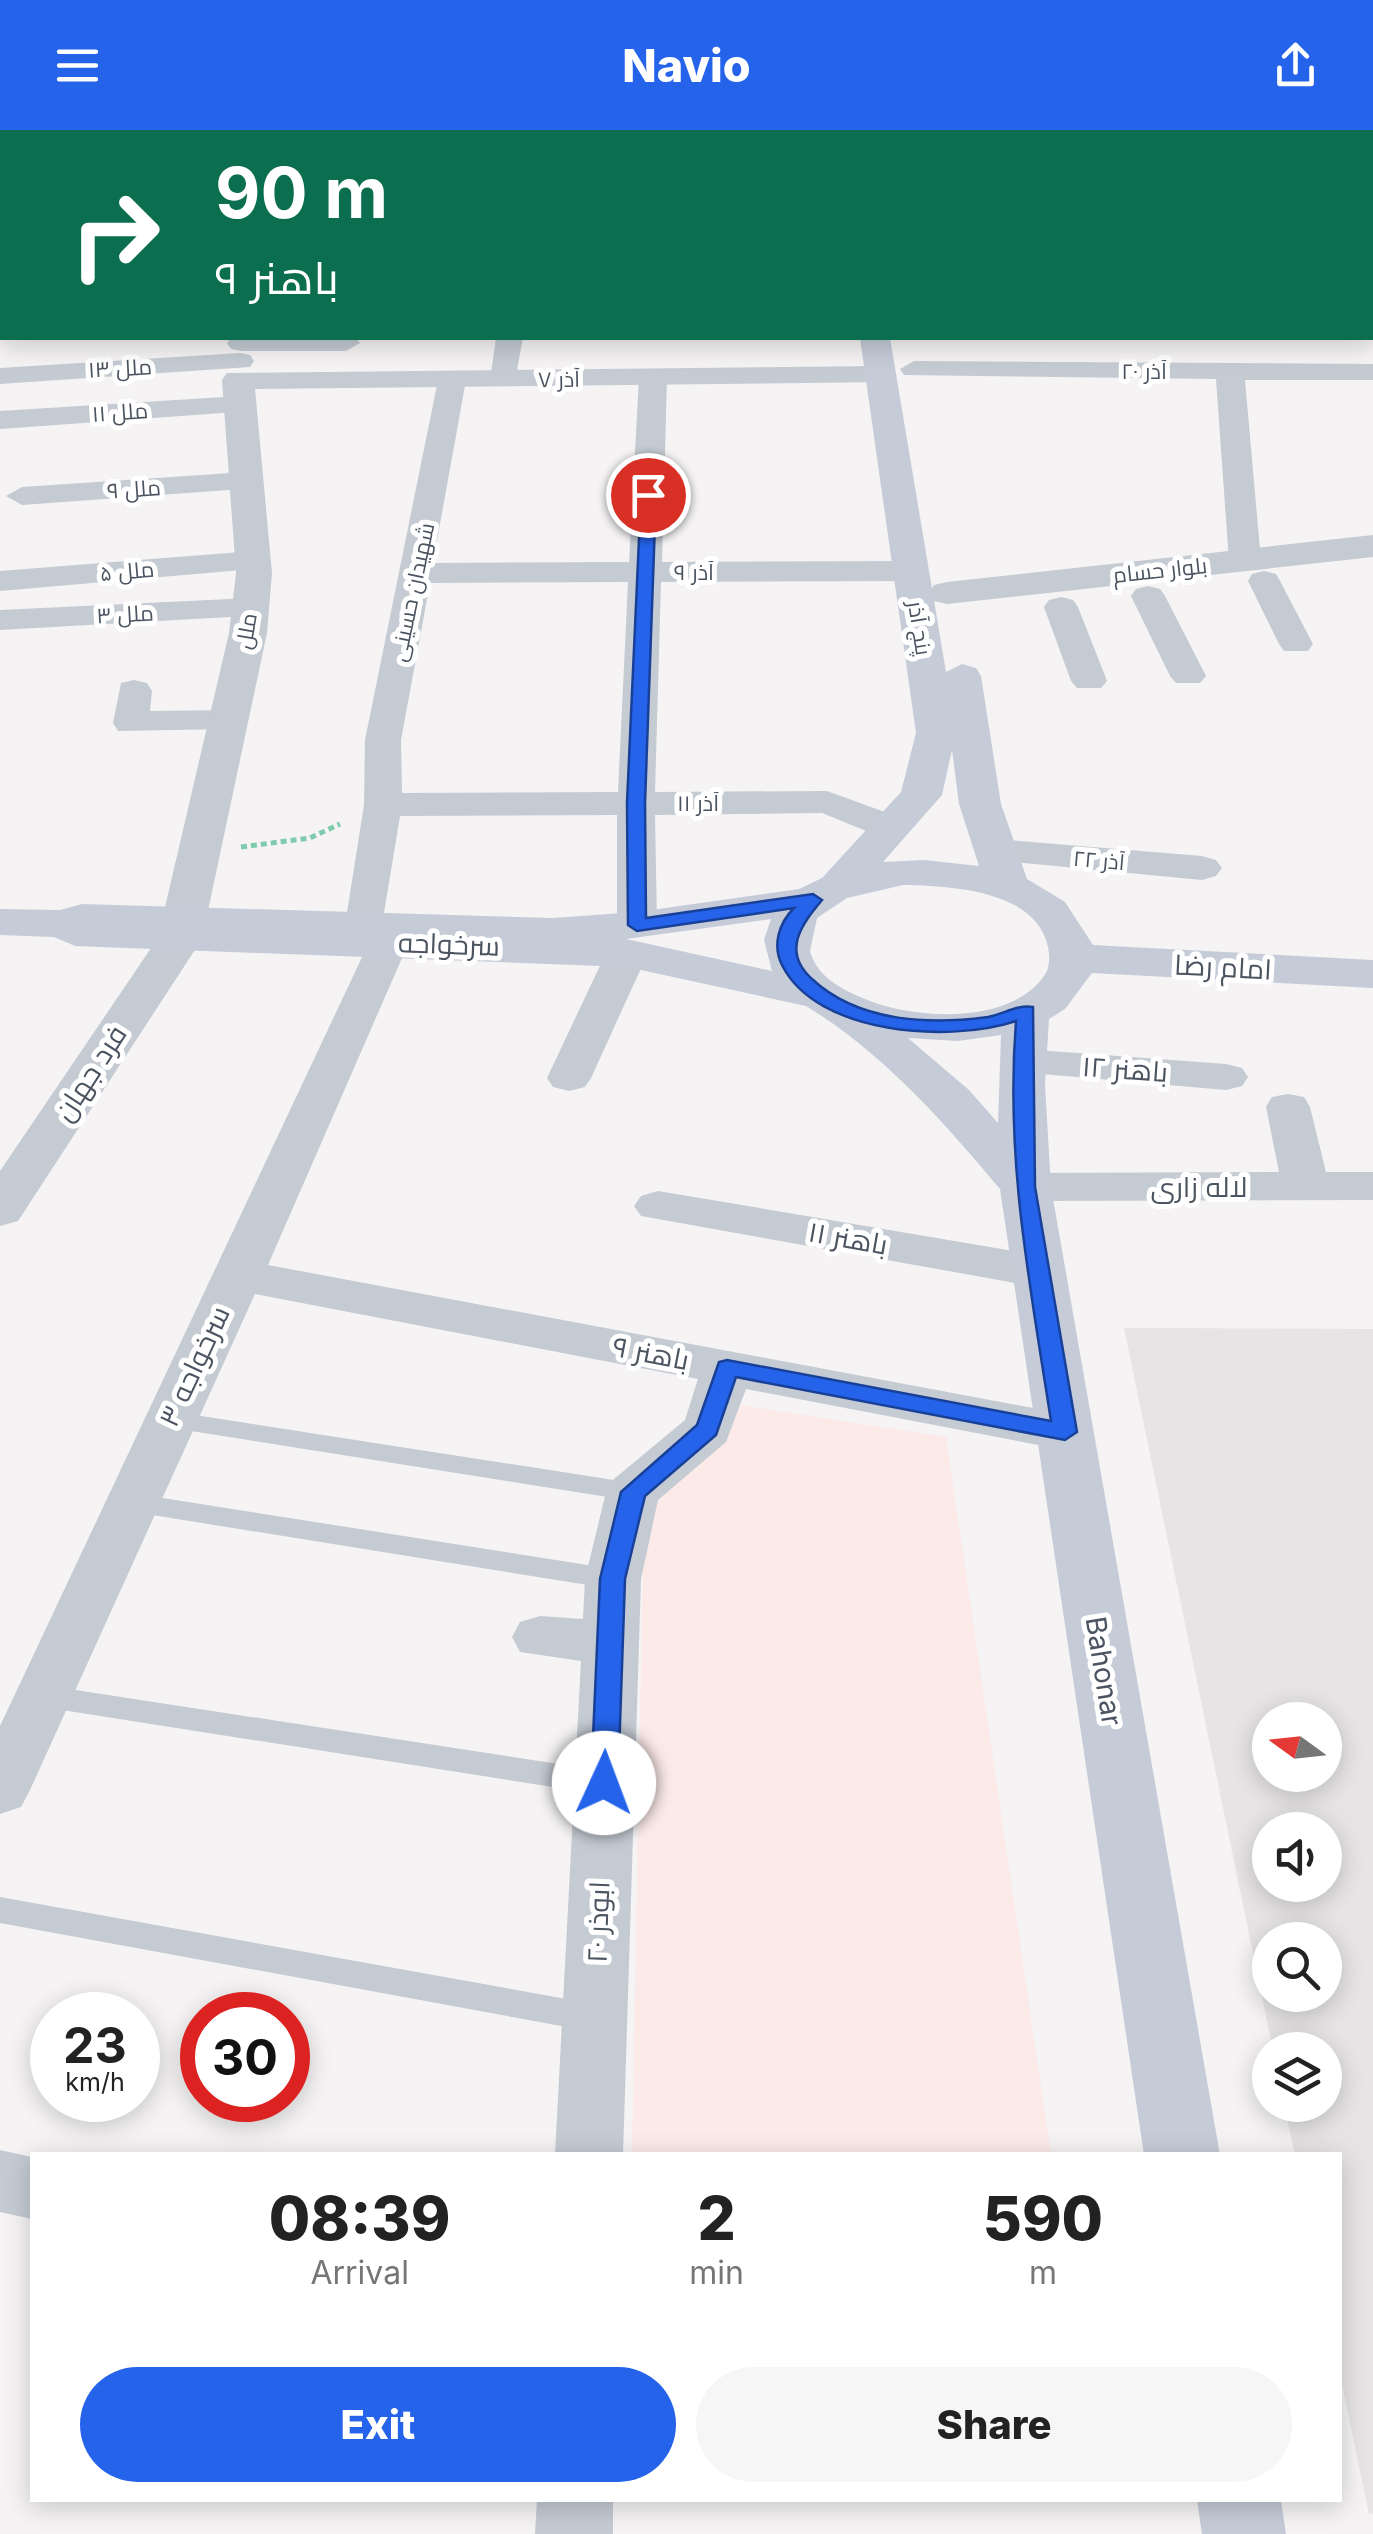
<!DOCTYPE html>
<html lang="en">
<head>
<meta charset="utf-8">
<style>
	:root { --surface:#fff; --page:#f6f6f6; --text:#222; --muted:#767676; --accent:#2563eb }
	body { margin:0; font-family:Inter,Cairo,sans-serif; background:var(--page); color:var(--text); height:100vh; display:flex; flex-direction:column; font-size:38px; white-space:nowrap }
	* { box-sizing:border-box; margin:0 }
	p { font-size:32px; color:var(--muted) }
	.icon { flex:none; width:55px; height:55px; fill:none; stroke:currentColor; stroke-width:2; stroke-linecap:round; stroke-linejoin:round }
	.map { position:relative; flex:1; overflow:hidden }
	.panel { position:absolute; left:30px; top:2022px; width:1312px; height:350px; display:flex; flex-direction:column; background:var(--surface); border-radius:0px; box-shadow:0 5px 25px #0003 }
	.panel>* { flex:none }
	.guide { position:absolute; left:0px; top:0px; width:1375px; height:210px; box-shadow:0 5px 25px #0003; background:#0b6e4f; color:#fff; overflow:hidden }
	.needle { width:65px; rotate:285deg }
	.controls { position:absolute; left:1252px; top:1572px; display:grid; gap:20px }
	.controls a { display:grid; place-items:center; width:90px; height:90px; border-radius:50%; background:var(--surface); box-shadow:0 5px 25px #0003; font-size:50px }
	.speed { position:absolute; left:30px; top:1862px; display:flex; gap:20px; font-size:50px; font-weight:700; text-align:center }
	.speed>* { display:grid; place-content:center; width:130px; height:130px; border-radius:50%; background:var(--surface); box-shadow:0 5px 25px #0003; line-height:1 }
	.speed small { font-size:25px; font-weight:400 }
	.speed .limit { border:15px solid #d22; background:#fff; color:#111 }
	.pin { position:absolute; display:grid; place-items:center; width:85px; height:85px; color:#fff; margin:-42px; border:5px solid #fff; border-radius:50%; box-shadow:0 2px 10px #0007 }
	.me { position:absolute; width:110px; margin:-55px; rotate:2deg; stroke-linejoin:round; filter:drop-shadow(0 0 8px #0008) }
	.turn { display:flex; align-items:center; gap:35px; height:210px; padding:0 50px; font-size:45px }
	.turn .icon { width:130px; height:130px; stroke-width:2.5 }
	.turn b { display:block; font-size:70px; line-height:85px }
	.eta { display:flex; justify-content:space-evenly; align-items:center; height:170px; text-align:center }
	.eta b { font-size:60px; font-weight:800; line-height:70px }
	.primary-button { display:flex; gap:20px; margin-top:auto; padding:20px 50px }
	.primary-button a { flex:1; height:115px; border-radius:60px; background:var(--accent); color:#fff; font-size:40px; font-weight:800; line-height:115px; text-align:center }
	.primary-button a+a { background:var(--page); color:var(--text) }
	header { display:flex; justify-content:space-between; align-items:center; height:130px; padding:0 50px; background:var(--accent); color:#fff; font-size:45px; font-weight:800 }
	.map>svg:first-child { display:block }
	.education { fill:#e6e4e5; fill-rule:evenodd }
	.medical { fill:#fbeae7 }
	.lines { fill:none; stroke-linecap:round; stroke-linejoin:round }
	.path { stroke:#7eccad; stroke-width:5; stroke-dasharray:6 4; stroke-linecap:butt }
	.service { fill:#c4cbd3; fill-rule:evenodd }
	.minor { fill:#c4cbd3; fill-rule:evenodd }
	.tertiary { fill:#c4cbd3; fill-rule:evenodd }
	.secondary { fill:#c5ccd8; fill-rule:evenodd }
	.route { fill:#2563eb; stroke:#184099; stroke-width:2.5 }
	.labels { text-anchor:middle; stroke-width:10; stroke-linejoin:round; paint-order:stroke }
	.far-street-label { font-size:22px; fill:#4b5460; stroke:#fff }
	.street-label { font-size:28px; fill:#4b5460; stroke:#fff }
</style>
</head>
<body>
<header><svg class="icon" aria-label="menu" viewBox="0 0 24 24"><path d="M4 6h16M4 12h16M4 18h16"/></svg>Navio<svg class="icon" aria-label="share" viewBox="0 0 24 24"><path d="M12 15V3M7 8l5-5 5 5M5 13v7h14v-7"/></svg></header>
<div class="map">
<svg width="1373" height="2404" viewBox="0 0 1373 2404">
	<rect width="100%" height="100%" fill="#f5f3f3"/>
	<!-- education -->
	<path class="education" d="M1124 1198 1373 1199V2384H1369L1340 2245V2025H1295L1284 1975H1325V1920H1273ZM1270 1590H1325V1645H1270ZM1270 1700H1325V1755H1270ZM1270 1810H1325V1865H1270Z"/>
	<!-- medical -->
	<path class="medical" d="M740 1275 946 1307 1051 2025H632L644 1377Z"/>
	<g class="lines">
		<!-- path -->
		<path class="path" d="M241 717 310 708 340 694"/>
		<!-- service -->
		<path class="service" d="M48 0H94L95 1 50 2Z
			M169 1281 633 1353 642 1355 646 1362 642 1369 633 1371 160 1296 156 1290Z
			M131 1363 613 1439 623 1442 627 1449 623 1456 613 1459 121 1380 118 1373 121 1366Z
			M43 1555 604 1641 615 1645 619 1653 615 1661 604 1665 43 1577 33 1574 28 1566 33 1558Z
			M0 1767 594 1874 606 1878 610 1888 606 1898 594 1902 0 1793Z"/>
		<!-- minor -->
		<path class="minor" d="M205 0 206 2 78 1V0Z
			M377 0 378 2 286 1V0Z
			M1109 0H1131L1132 2H1110Z
			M1224 0H1246L1247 2H1225Z
			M1330 0H1352L1353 2H1331Z
			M0 11H2V25H0Z
			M1372 70H1373V86H1372Z
			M0 120H2V136H0Z
			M1372 151H1373V167H1372Z
			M231 208H356L360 213 346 221H241L231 219 227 213Z
			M496 208H523L514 256H494L490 250Z
			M240 223 250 225 254 231 250 237 0 254V238Z
			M914 231 1373 234V250H1245L1261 431 1245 441 1229 431 1216 249 904 245 900 239Z
			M653 239 667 248 662 432 910 431 926 441 910 451 661 452 655 662 827 661 904 689 909 697 904 705H876L822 683 655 685 657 795 651 804 637 807 623 804 617 795V685L400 686 381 801 403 803 409 812 268 1135 1065 1284 1083 1289 1091 1302 1083 1315 1065 1320 746 1259 726 1312 658 1370 641 1449 623 2025H555L581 1531 520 1522 512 1507 520 1492 540 1486 583 1489 585 1449 606 1362 614 1349 685 1290 698 1249 255 1164 30 1660 21 1677 0 1684V1596L372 806 351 804 345 795 364 675 365 610 438 250 452 241 466 250 433 433 629 432 639 248ZM628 452 618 662 402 663 401 610 430 453Z
			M240 266 254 275 250 281 0 299V281Z
			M246 342 257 344 261 351 257 358 22 375 6 366 22 357Z
			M253 421 264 424 269 431 264 438 0 461V441Z
			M1264 441 1276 444 1280 451 1313 514 1308 521H1284L1279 514 1248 451 1252 444Z
			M1148 456 1160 459 1165 466 1206 546 1200 553H1176L1170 546 1131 466 1136 459Z
			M1061 467 1073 470 1078 477 1107 551 1101 558H1077L1071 551 1044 477 1049 470Z
			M251 468 263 471 268 478 263 485 0 500V480Z
			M134 550 147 553 152 561 150 581 240 580 245 588 240 596 227 599 118 601 113 593 121 553Z
			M996 709 1202 726 1216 730 1222 738 1216 746 1202 750 982 729 976 721 982 713Z
			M627 811 642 814 648 823 591 948 585 957 569 961 553 957 547 948 606 823 612 814Z
			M1023 919 1226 934 1242 938 1248 947 1242 956 1226 960 1007 941 1001 932 1007 923Z
			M1288 964 1304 967 1310 977 1326 1042H1373V1070L1025 1071 1008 1067 1002 1057 1008 1047 1025 1043 1279 1042 1266 977 1272 967Z
			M658 1061 1038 1125 1055 1130 1062 1141 1055 1152 1038 1157 641 1086 634 1076 641 1066Z
			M0 2020 32 2027V2089L0 2082Z
			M537 2370H613V2404H535Z"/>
		<!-- tertiary -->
		<path class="tertiary" d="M880 236 896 245 891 252 255 259 272 443 267 503 206 790 199 800 204 806 18 1091 0 1096V1041L166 796 162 790 229 503 236 443 222 250 227 243Z
			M1373 405V427L947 474 934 471 929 463 934 455 947 452Z"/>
		<!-- secondary -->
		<path class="secondary" d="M861 0H887L888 2H863Z
			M860 208H890L946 542 962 534 976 538 981 546 1001 674 1027 749 1065 772 1093 815 1373 830V858L1092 843 1065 879 1049 889 1045 955 1051 1057 1220 2025H1144L1000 1059C943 991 882 922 806 876L627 837 75 816 54 807 0 805V779L60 780 82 774 553 788 637 782 799 759 822 748 901 662 916 603ZM952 620 959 674 979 736 924 730 883 732 942 665ZM903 755C948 756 1036 759 1048 817 1050 827 1050 838 1044 846 1010 895 914 890 865 869 841 859 817 847 810 821L817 788 847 768ZM771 789 764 810 772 841 626 809ZM1001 905 998 993 969 960 908 908 958 911Z
			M1197 2370H1281L1286 2404H1202Z"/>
	</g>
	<!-- route -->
	<path class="route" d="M648 361 656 365 645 673 646 788 813 764 822 770C802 794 781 821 812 849 858 892 929 895 988 887 1004 884 1018 874 1033 877L1035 1057 1077 1302 1065 1310 736 1247 716 1305 645 1366 625 1449 618 1653 614 1660H595L591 1653 600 1449 621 1362 697 1295 719 1232 727 1230 1051 1291C1030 1154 1005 1031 1016 891 950 913 817 905 782 835 772 815 779 793 794 778L637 801 628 795 627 673 641 365Z"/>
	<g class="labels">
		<!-- far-street labels -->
		<g class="far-street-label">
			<text transform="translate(120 238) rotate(-3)" y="8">ملل ۱۳</text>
			<text x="1144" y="249">۲۰ آذر</text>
			<text transform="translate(559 249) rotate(-1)" y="8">آذر ۷</text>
			<text transform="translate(120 282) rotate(-4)" y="8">۱۱ ملل</text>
			<text transform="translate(134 359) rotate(-4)" y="8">ملل ۹</text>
			<text transform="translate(1160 440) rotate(-6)" y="8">بلوار حسام</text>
			<text transform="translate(127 441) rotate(-5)" y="8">ملل ۵</text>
			<text x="694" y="450">۹ آذر</text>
			<text transform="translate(412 462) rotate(-78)" y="8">شهیدان حسینی</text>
			<text transform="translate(125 484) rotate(-3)" y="8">ملل ۳</text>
			<text transform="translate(920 498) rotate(81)" y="8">پنج آذر</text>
			<text transform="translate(246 501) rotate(-80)" y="8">ملل</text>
			<text x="698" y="681">آذر ۱۱</text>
			<text transform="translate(1099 730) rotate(5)" y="8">۲۲ آذر</text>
		</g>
		<!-- street labels -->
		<g class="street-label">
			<text transform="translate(449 814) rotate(2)" y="10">سرخواجه</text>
			<text transform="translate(1223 837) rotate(3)" y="10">امام رضا</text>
			<text transform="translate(1125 939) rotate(4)" y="10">۱۲ باهنر</text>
			<text transform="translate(90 943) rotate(-57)" y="10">فرد جهان</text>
			<text x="1199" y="1067">لاله زاری</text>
			<text transform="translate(848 1108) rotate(10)" y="10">باهنر ۱۱</text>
			<text transform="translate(651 1223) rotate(11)" y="10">۹ باهنر</text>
			<text transform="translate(194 1236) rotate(-65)" y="10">سرخواجه ۳</text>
			<text transform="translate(1104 1541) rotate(81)" y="10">Bahonar</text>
			<text transform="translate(598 1792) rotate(-88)" y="10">ابوذر ۲۰</text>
		</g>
	</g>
</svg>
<div class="controls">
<a><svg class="needle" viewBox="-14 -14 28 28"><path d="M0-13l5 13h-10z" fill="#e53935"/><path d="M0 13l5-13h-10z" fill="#767676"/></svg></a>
<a><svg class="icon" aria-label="sound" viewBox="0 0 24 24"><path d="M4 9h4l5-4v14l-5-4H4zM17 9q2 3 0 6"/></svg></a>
<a><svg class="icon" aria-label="search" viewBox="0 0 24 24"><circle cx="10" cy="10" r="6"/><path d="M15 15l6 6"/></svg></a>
<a><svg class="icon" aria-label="layers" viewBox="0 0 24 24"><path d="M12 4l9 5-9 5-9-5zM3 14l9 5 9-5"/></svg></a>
</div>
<div class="speed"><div>23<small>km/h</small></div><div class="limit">30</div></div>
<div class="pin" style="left:648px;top:365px;background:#d93025"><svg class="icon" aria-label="arrive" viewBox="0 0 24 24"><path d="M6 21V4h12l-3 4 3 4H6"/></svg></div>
<svg class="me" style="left:604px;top:1653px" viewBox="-20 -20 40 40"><circle r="19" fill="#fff"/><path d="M0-13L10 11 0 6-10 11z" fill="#2563eb"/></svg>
<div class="guide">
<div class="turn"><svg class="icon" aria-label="right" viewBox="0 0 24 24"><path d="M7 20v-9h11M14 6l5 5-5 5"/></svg><div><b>90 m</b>۹ باهنر</div></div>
</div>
<section class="panel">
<div class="eta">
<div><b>08:39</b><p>Arrival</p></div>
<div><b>2</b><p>min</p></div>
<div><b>590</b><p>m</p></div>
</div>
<div class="primary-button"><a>Exit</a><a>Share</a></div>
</section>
</div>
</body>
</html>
